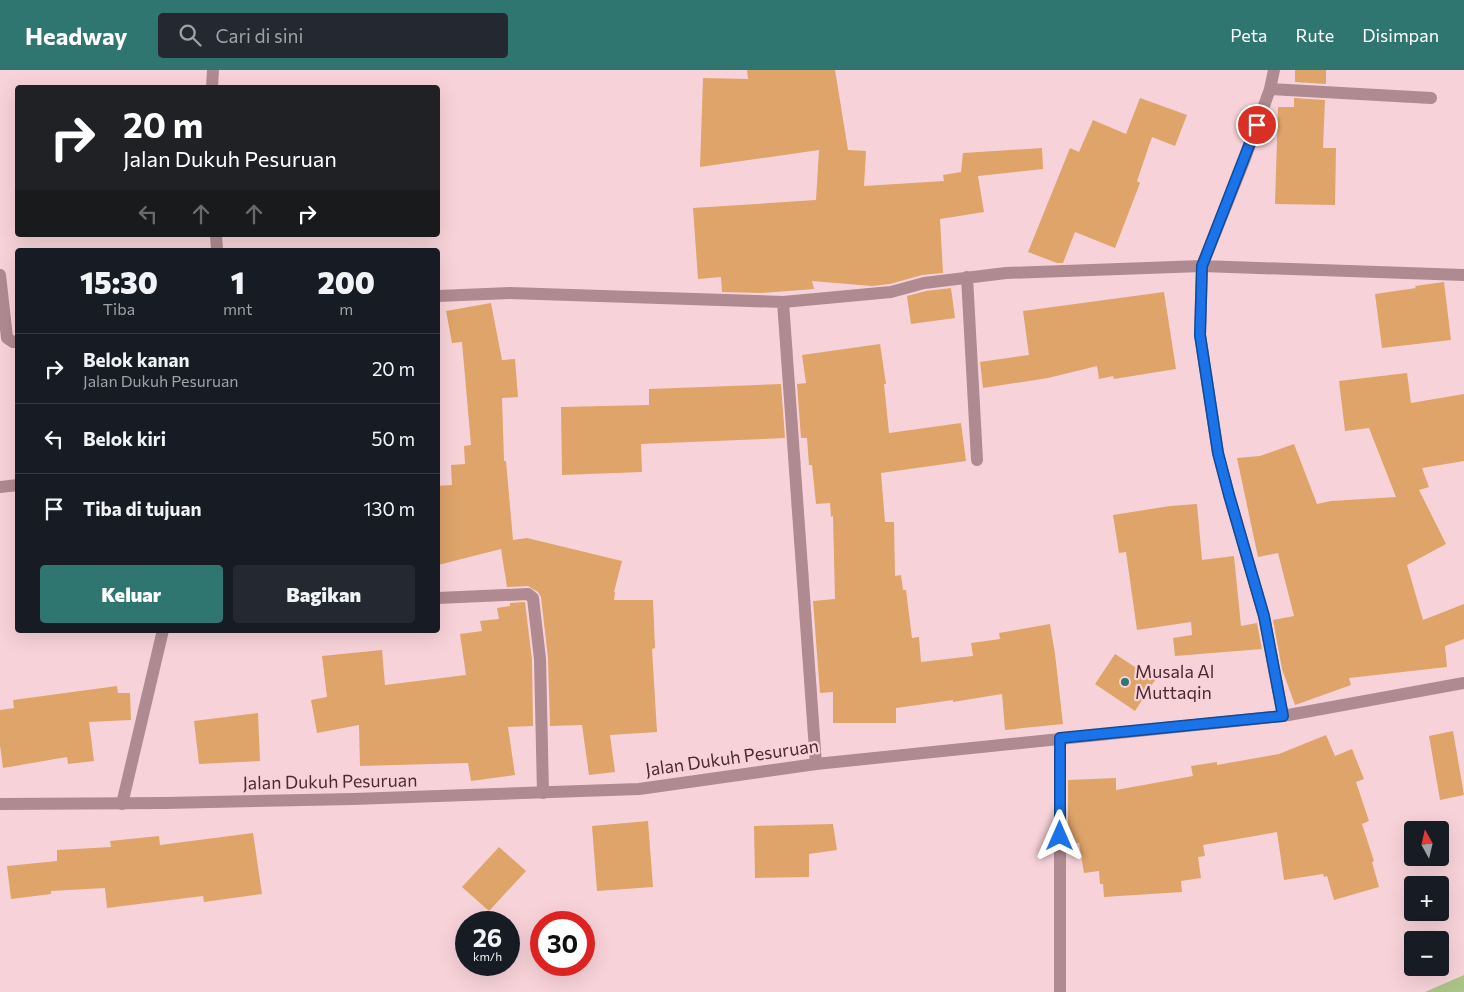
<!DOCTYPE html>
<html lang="id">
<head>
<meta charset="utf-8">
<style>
	:root { --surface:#171b24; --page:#242831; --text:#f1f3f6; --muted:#9ea1a6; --line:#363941; --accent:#2e766f }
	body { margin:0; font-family:Commissioner,sans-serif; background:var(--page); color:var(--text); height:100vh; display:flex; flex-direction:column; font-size:19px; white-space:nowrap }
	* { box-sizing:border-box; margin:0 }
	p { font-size:16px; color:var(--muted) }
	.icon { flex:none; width:28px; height:28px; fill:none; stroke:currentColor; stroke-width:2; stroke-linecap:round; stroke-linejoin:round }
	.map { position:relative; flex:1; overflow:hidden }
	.side { position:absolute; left:15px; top:178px; width:425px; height:385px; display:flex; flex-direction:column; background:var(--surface); border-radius:5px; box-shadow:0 5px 20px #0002 }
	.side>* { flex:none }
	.guide { position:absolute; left:15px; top:15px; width:425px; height:152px; border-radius:5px; box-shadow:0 5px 20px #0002; background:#202124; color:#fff; overflow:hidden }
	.needle { width:32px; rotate:352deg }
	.controls { position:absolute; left:1404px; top:751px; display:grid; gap:10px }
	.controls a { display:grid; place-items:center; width:45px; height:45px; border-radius:5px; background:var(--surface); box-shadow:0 5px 20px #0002; font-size:25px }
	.speed { position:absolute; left:455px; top:841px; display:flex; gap:10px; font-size:25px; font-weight:700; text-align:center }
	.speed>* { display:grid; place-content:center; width:65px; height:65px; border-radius:50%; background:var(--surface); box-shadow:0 5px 20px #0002; line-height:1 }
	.speed small { font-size:12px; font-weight:400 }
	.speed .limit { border:8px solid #d22; background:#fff; color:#111 }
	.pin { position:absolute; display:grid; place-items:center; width:42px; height:42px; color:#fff; margin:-21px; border:2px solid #fff; border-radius:50%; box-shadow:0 1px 5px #0007 }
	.me { position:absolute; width:55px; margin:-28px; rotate:0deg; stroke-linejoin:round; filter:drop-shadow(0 0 4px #0008) }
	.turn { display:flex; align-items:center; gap:18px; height:105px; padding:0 25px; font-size:22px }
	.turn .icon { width:65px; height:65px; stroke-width:2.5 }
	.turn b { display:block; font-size:35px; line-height:42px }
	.lanes { display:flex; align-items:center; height:48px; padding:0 25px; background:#0003; justify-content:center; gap:25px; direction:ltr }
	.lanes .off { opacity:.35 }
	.eta { display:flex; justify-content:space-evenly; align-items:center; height:85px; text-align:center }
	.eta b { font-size:30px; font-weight:800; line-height:35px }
	.action { display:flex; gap:10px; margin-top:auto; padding:10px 25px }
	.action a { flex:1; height:58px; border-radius:5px; background:var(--accent); color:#fff; font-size:20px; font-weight:800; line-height:58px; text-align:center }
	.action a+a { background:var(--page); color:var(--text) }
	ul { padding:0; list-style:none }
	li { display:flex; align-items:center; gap:15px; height:70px; padding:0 25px; border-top:1px solid var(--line) }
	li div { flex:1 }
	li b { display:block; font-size:19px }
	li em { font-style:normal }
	header { display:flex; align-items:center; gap:30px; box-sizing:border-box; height:70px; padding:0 25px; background:var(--accent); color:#fff }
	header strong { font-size:24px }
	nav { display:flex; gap:28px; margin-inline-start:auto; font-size:18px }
	.search { width:350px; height:45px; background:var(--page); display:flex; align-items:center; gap:12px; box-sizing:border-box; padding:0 18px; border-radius:5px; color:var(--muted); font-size:19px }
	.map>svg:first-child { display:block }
	.green { fill:#abc386 }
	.building { fill:#dea469 }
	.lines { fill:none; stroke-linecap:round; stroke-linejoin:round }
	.minor { stroke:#b08a91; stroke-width:12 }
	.tertiary { stroke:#b08a91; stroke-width:12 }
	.route-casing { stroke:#114b97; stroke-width:12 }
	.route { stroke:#1a73e8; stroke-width:9 }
	.poi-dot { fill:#2e766f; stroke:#f7d3d9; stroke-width:2 }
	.labels { text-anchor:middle; stroke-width:4.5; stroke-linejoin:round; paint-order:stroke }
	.poi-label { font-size:18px; fill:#4c2a31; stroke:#f7d3d9; text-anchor:start }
	.street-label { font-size:18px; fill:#4c2a31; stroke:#f7d3d9 }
</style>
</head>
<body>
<header>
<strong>Headway</strong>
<div class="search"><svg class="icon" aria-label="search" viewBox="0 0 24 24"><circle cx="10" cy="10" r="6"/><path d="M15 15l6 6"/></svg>Cari di sini</div>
<nav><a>Peta</a><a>Rute</a><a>Disimpan</a></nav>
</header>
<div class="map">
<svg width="1464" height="922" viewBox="0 0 1464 922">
	<rect width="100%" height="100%" fill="#f7d3d9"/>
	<!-- green -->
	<path class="green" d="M1464 905V922H1425Z"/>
	<!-- building -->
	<path class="building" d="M747 0H835L848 80 866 81 864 116 944 111 943 105 961 102 963 83 1042 78 1043 99 978 106 984 142 940 149 943 203 922 205 890 214 872 216 812 211 814 219 762 223 722 222 721 207 698 209 693 138 816 130 819 80 700 97 703 8 748 9Z
		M1295 0H1326V14L1295 12Z
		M1140 28 1187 45 1175 76 1152 67 1137 111 1140 113 1115 178 1075 162 1063 193H1057L1028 182 1070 78 1079 82 1093 50 1126 64Z
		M1294 28 1325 30 1323 78H1336L1335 135 1275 134 1278 37H1294Z
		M1444 212 1451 270 1382 278 1375 224 1416 218 1415 216Z
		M951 218 955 248 911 254 907 226 926 221Z
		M1164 222 1176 299 1114 309 1113 306 1099 309 1097 296 1048 308 983 318 980 292 1029 285 1023 241Z
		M491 233 502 290 515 289 518 327 502 328 504 391H506L513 470 527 468 622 491 614 522H615L614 530H653L655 578 652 579 657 662 610 665 615 702 589 705 582 655 550 656 548 588 541 527 538 522 528 516 507 517 501 479 438 495V416L452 415 451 395 465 394 464 376 471 375 462 272 452 273 446 241Z
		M880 274 886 314H884L889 363 961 353 966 391 881 403 885 452H894L895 506 901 505 903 520H906L912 568 919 567 921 592 973 586 971 573 1000 569 999 563 1050 554 1055 584 1063 654 1005 660 1002 624 953 632V630L896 638V653H833V622L820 623 813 531 835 529 833 446 831 447 830 433 816 434 812 395H809L807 368H801L797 314 806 313 802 285Z
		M1407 303 1411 333 1464 324V391L1422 398 1429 417 1419 420 1446 474 1407 495 1423 550 1464 534V569L1445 576 1447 597 1349 608 1351 615 1295 635 1282 599 1273 550 1294 546 1278 483 1258 487 1237 388 1260 386 1294 374 1317 434 1331 431 1396 427 1369 358 1345 361 1339 311Z
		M781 314 785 368 641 374 642 402 562 405 561 337 649 335V319Z
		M1197 434 1202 490 1234 486 1241 556 1257 553 1262 579 1175 586 1173 568 1192 565 1191 552 1137 560 1126 482 1119 483 1113 445 1170 436Z
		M525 532 532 590 533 656 508 657 515 705 471 711 468 693 360 696 359 655 317 663 311 630 327 627 322 586 382 580 385 615 466 605 460 564 482 561 480 551 499 549 497 538 510 536V533Z
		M1115 584 1155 610 1135 641 1095 614Z
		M117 616 118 623H130L131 650 89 652 94 691 68 694 67 687 3 698 0 675V640L14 638 13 630Z
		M258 643 260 691 199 694 194 651Z
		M1453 661 1464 725 1440 730 1429 666Z
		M1326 665 1335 686 1352 679 1364 709 1356 712 1369 751 1362 754 1374 791 1372 792 1379 817 1334 830 1327 806 1324 807 1323 804 1284 810 1277 762 1203 775 1205 786 1198 787 1201 808 1181 811 1182 822 1104 827 1103 814H1100L1099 801 1084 803 1079 773H1068V710L1116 708V720L1193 706 1191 696 1217 692V695L1279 684Z
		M648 751 653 817 597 821 592 756Z
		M833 754 837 780 809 784V807L755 808 754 756Z
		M253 763 262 824 204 832 203 826 107 838 105 818 51 821V824L11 829 7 796 57 791V780L111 777 110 771 159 766 160 775Z
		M499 777 526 801 489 841 462 817Z"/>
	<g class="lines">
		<!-- minor -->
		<path class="minor" d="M1274 0 1270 19 1244 91 1202 196 1200 265 1218 383 1229 425 1264 546 1283 646
			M212 18 213 0
			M1270 19 1431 28
			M216 165 217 180
			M0 205 7 268 13 272H18
			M967 207 977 390
			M438 226 510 223 783 232 891 222 924 213 1006 203 1202 196 1464 205
			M783 232 816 694
			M0 417 18 415
			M438 528 528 524 533 528 540 589 543 723
			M122 734 163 560
			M1060 922V668"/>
		<!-- tertiary -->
		<path class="tertiary" d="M0 734 165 733 353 729 639 719 816 694 1283 646 1464 613"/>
	</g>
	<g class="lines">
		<!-- route casing -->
		<g class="route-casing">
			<path id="route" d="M1060 766V668L1283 646 1264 546 1229 425 1218 383 1200 265 1202 196 1257 55"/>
		</g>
		<!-- route -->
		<use href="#route" class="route"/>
	</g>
	<!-- markers -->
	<circle class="poi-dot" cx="1125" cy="612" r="5"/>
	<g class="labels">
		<!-- poi labels -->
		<g class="poi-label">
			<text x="1135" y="608">Musala Al<tspan x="1135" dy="21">Muttaqin</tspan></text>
		</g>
		<!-- street labels -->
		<g class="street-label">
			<text transform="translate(732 688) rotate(-8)" y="6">Jalan Dukuh Pesuruan</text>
			<text transform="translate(330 712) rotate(-1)" y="6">Jalan Dukuh Pesuruan</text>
		</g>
	</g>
</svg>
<div class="controls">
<a><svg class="needle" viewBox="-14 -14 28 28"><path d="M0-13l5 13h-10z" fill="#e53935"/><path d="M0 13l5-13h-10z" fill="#9ea1a6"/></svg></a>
<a>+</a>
<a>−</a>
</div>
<div class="speed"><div>26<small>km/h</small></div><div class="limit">30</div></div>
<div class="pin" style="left:1257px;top:55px;background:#d93025"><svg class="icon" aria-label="arrive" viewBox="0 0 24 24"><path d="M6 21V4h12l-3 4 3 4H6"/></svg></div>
<svg class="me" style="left:1060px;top:766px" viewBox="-20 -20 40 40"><path d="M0-17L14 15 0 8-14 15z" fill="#1a73e8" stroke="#fff" stroke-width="4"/></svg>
<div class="guide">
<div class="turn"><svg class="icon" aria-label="right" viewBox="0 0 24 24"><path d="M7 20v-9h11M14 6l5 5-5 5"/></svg><div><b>20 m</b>Jalan Dukuh Pesuruan</div></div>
<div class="lanes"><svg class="icon off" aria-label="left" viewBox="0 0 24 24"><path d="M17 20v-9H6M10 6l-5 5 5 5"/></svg><svg class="icon off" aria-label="ahead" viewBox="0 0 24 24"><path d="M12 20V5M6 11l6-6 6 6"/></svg><svg class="icon off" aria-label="ahead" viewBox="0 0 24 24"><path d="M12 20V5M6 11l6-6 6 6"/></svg><svg class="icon" aria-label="right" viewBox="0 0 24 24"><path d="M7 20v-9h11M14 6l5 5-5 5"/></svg></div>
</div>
<section class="side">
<div class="eta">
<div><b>15:30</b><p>Tiba</p></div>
<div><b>1</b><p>mnt</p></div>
<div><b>200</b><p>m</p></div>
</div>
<ul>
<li><svg class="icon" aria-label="right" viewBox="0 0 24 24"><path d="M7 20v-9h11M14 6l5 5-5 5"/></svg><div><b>Belok kanan</b><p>Jalan Dukuh Pesuruan</p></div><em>20 m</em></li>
<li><svg class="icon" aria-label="left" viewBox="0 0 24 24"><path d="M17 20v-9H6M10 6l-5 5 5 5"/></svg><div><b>Belok kiri</b></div><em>50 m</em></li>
<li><svg class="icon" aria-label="arrive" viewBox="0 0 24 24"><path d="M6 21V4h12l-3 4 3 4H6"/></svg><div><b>Tiba di tujuan</b></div><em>130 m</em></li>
</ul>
<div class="action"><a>Keluar</a><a>Bagikan</a></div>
</section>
</div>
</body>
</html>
